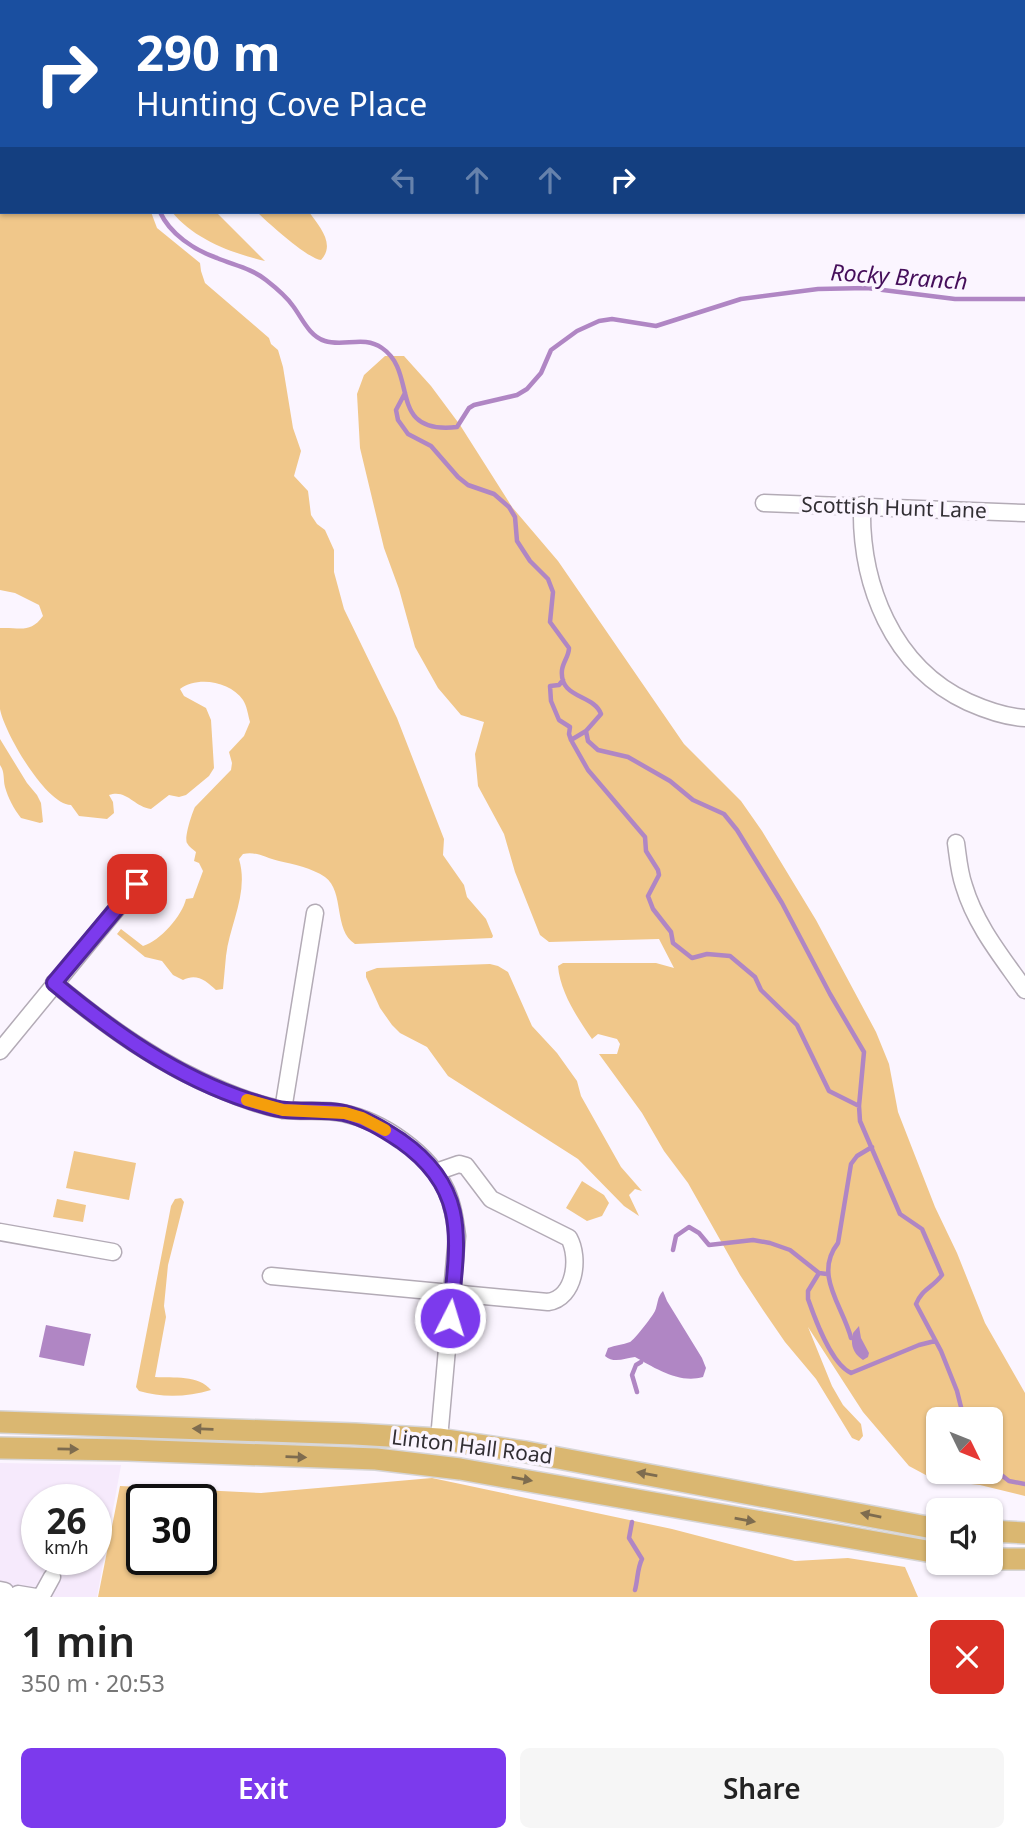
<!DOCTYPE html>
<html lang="en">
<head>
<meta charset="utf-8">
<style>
	:root { --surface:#fff; --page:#f6f6f6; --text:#222; --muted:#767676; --accent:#7c3aed }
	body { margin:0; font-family:"Noto Sans",sans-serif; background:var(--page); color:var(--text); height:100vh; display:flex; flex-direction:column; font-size:26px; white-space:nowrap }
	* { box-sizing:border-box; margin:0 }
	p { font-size:23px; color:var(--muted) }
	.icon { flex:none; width:38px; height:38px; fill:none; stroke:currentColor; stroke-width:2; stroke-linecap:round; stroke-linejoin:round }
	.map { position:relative; height:1597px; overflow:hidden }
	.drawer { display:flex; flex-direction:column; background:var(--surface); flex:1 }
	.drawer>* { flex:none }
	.banner { position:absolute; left:0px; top:0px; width:1026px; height:214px; box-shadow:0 2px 5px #0004; background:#1a4fa0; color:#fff; overflow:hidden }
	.needle { width:46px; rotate:133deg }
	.buttons { position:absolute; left:926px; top:1407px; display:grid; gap:14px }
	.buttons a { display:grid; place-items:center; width:77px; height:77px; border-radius:10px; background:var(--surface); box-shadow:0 2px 5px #0004; font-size:35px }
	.speed { position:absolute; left:21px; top:1484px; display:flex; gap:14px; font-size:35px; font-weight:700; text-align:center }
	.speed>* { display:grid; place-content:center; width:91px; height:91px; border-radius:50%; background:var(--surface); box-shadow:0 2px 5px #0004; line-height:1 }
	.speed small { font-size:18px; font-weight:400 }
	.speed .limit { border:4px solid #111; border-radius:10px; background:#fff; color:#111 }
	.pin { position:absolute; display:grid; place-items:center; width:60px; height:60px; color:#fff; margin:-30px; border-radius:14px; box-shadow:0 4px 10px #0006 }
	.me { position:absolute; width:77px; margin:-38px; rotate:5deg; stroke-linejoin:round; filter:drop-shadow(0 0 5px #0008) }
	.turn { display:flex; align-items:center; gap:24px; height:147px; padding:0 21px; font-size:32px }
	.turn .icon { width:91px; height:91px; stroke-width:2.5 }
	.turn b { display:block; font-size:49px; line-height:60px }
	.lanes { display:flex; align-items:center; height:66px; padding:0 21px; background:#0003; justify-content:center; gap:35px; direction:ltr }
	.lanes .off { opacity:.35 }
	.round { display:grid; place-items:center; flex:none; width:74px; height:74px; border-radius:10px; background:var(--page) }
	.overview { display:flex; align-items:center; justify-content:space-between; height:119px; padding:0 21px }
	h1 { font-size:42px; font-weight:600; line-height:52px }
	.cta { display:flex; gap:14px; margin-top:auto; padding:14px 21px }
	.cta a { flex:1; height:80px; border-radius:10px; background:var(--accent); color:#fff; font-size:28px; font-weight:600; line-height:80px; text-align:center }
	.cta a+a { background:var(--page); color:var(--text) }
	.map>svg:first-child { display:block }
	.built { fill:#f6eafc; fill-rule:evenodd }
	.green { fill:#f0c78a; fill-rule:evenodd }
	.water { fill:#b086c4 }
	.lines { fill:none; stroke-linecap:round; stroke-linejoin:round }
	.stream { stroke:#b086c4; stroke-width:4.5 }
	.minor-casing { stroke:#b3abb6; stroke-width:19 }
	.major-casing { stroke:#d6d5d6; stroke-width:24 }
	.minor { stroke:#fff; stroke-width:16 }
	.major { stroke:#dab771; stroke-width:21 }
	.oneway { fill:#7e6c4f }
	.route-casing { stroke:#51269a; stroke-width:18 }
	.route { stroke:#7c3aed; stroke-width:12 }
	.slow { stroke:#f59e0b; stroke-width:12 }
	.labels { text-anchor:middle; stroke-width:7; stroke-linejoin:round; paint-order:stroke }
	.street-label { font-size:21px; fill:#322f34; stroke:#fbf5ff }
	.water-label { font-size:23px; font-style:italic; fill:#450e5a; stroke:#fbf5ff }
</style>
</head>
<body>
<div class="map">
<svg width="1025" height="1597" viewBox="0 0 1025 1597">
	<rect width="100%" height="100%" fill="#fbf5ff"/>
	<!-- built -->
	<path class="built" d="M0 1463 121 1465 97 1597H0ZM37 1500H96V1559H37Z"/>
	<!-- green -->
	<path class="green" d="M0 0H223L224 2H2V43Z
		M0 113 2 212H151L157 228 200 263 201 271 205 283 269 338 271 344 278 350 283 367 293 428 301 451 294 476 308 491 311 515 317 524 325 530 334 550V572L344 609 397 718 444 839 443 855 464 885 467 897 486 919 493 936 492 938 355 944C333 930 345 892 325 877 312 868 293 864 279 861 265 858 257 851 243 854L239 859C249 893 230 923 226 956 225 967 224 978 223 989L216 990C206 981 197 973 183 980L173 975 162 961 145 957 117 934 121 929 143 946C160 941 182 916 186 899L193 898 203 871 199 863 194 861 196 852C193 849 189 847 187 843 184 838 192 813 195 807L231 770 232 763 229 752 244 736 250 722C248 715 247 706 243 700 230 681 197 676 180 689L184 696 206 708 211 720 214 768 209 776 186 795 179 797 169 795 151 809C134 807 127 789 109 795L113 802 114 813 107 819 79 816 71 805C46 805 4 732 0 709 0 683 0 654 0 628 20 627 30 634 43 616L39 605 15 593 0 590Z
		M172 212H216L265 261C231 253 194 239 172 212Z
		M257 212H309C319 226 336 244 321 260 308 259 267 222 257 212Z
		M385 356H404L431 386 460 425 512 507 558 561 684 744 741 801 762 831 816 920 876 1032 889 1064 898 1112 935 1207 957 1253 985 1323 1025 1393V1496L980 1485 935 1480 909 1466 863 1412 808 1327 832 1386 843 1405 861 1424 863 1436 859 1441 852 1438 816 1379 785 1342 763 1310 740 1275 688 1183 664 1151 642 1113 599 1054H617L620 1044 617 1039 598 1034 592 1039C578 1019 560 992 558 966L563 963H656L674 968 659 939 549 942 540 935 515 872 504 834 478 786 475 754 484 722 461 715 438 688 415 647 399 589 384 548 360 448 357 394 364 375ZM938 1419H990V1472H938Z
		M0 739 27 783 37 795 41 803 43 822 40 823 21 818C14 809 8 798 5 787 3 779 5 772 0 765Z
		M490 964 498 966 508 972 532 1026 557 1053 577 1081 581 1096 621 1167 642 1191 635 1189 629 1195 639 1216 624 1206 578 1159 448 1076 427 1047 400 1033 392 1025 380 1008 366 977V972L377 968Z
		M74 1151 136 1163 129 1200 66 1188Z
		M582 1181 604 1195 609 1203 602 1216 587 1221 566 1208Z
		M181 1198 184 1202 168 1265 164 1306 166 1317 155 1377C173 1378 199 1375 211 1390 188 1397 162 1398 139 1391L136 1387 171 1206 175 1199Z
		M57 1199 86 1205 83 1222 53 1217Z
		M432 1478 672 1529 795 1561 848 1558 905 1567 918 1597H98L120 1486 261 1493ZM142 1500H201V1559H142Z"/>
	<!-- water -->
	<path class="water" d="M663 1291 667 1301 702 1358 706 1368 703 1377C679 1384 655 1368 635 1357 625 1358 614 1364 605 1356L608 1348C615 1345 623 1345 630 1342 634 1340 652 1317 655 1311 658 1304 657 1297 663 1291Z
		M46 1325 91 1334 84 1366 39 1357Z
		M859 1326 861 1338 869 1353 868 1357 863 1360C853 1354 850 1344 853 1333Z"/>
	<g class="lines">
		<!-- stream -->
		<path class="stream" d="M0 95H2
			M160 212C170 234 194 250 217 258 233 265 251 268 266 280 275 287 286 296 293 306 302 318 309 336 325 341 344 347 364 335 382 348 419 373 386 435 457 427L469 408 474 405 517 395 527 389 541 373 551 350 577 331 599 321 612 319 656 326 741 299 818 289 867 288 955 299H1025
			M405 393 396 410 398 420 408 434 431 446 458 477 468 485 494 494 509 507 515 517 517 541 530 561 548 579 553 592 550 622 569 648C569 656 563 662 562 670 559 699 594 694 601 714L586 731 588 741 598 750 628 757 670 781 693 800 724 814 737 830 782 903 830 994 864 1052 859 1106 860 1121 900 1214 922 1229 942 1275C932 1288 922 1289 916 1304L941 1351 957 1391 964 1419
			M563 680 559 685 550 686 551 701 559 720 570 727 569 734 571 740
			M586 731 571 740 588 770 645 837 646 851 658 870 659 875 648 896 653 909 671 932 673 943 692 958 707 954 730 956 755 977 761 990 797 1025 829 1091 859 1106
			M673 1250 676 1236 689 1227 699 1233 709 1245 753 1240 770 1243 790 1250 819 1273 827 1274
			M819 1273 808 1291V1299C815 1319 831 1364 851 1373L919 1345 935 1341
			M851 1338C843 1306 813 1275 838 1243L851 1164 857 1156 872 1147
			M637 1392 632 1375 636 1365 641 1362
			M990 1466 1009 1481 1025 1484
			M632 1522 629 1538 642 1559C637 1569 638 1579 635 1590"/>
		<!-- minor casing -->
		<g class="minor-casing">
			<path id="minor" d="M786 0 793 2
				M442 2 445 0
				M1024 54H1025
				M764 503 1025 513
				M862 505C860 584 892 667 968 702 986 710 1005 717 1025 718
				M956 843C958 857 959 872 964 886 976 926 1002 957 1025 990
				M54 983C106 1026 161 1066 224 1091 243 1099 264 1107 285 1110 304 1112 324 1109 343 1113 382 1121 429 1153 446 1190 453 1205 455 1221 457 1236L439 1439
				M0 1051 137 884
				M283 1110 315 913
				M0 1232 113 1252
				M271 1276 548 1302C575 1298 580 1258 569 1238L491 1199 466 1166 459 1164 436 1172
				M0 1590 5 1591
				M18 1594 36 1597
				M41 1597 52 1577"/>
		</g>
		<!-- major casing -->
		<g class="major-casing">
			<path id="major" d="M0 1422 355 1434 439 1439 526 1452 938 1529
				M0 1448 127 1450 376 1459 460 1469 938 1553
				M990 1531 1025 1533
				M990 1559H1025"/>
		</g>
		<!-- minor -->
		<use href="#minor" class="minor"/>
		<!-- major -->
		<use href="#major" class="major"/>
	</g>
	<!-- one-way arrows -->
	<defs><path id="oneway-solid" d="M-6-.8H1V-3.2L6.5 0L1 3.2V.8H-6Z" transform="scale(1.75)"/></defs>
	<g class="oneway">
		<use href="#oneway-solid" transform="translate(203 1429) rotate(-178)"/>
		<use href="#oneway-solid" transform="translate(68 1449) rotate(1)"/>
		<use href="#oneway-solid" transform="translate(296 1457) rotate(2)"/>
		<use href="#oneway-solid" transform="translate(647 1474) rotate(-170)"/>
		<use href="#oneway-solid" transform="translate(522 1479) rotate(10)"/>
		<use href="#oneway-solid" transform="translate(871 1515) rotate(-169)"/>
		<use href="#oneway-solid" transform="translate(745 1520) rotate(10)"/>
	</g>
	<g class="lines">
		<!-- route casing -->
		<g class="route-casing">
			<path id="route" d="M137 884 54 983C113 1032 176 1077 250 1101 261 1104 273 1109 286 1110 305 1112 325 1109 344 1113 365 1118 383 1129 401 1141 471 1190 457 1244 450 1318"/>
		</g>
		<!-- route -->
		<use href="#route" class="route"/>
		<!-- slow -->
		<path class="slow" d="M247 1100 283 1110 345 1113 362 1118 385 1130"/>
	</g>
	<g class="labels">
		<!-- street labels -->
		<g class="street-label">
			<text transform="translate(894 508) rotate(2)" y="7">Scottish Hunt Lane</text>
			<text transform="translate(472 1447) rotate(7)" y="7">Linton Hall Road</text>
		</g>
		<!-- water labels -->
		<g class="water-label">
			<text transform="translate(899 277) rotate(4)" y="8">Rocky Branch</text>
		</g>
	</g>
</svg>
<div class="buttons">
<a><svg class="needle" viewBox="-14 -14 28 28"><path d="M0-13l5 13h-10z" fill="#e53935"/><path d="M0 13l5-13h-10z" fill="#767676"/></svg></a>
<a><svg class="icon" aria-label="sound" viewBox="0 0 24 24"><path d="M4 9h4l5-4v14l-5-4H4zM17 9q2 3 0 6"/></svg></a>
</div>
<div class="speed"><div>26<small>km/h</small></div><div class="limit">30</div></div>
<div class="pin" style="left:137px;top:884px;background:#d93025"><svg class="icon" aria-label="arrive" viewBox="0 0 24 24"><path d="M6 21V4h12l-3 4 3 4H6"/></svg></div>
<svg class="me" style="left:450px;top:1318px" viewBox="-20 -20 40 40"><circle r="17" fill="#7c3aed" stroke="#fff" stroke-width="3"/><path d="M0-11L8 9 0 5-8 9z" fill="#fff"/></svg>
<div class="banner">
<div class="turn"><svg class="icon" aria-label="right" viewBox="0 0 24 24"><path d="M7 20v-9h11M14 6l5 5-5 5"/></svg><div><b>290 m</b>Hunting Cove Place</div></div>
<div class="lanes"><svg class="icon off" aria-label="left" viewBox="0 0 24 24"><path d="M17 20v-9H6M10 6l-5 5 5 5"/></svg><svg class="icon off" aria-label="ahead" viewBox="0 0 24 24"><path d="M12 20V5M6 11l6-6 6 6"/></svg><svg class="icon off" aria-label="ahead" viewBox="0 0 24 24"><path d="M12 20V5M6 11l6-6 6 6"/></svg><svg class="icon" aria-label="right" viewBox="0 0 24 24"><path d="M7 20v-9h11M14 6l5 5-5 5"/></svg></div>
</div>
</div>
<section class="drawer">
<div class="overview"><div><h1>1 min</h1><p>350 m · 20:53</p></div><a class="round" style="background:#d93025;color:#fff"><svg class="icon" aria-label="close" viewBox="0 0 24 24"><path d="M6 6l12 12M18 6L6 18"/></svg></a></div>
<div class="cta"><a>Exit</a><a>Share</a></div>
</section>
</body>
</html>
